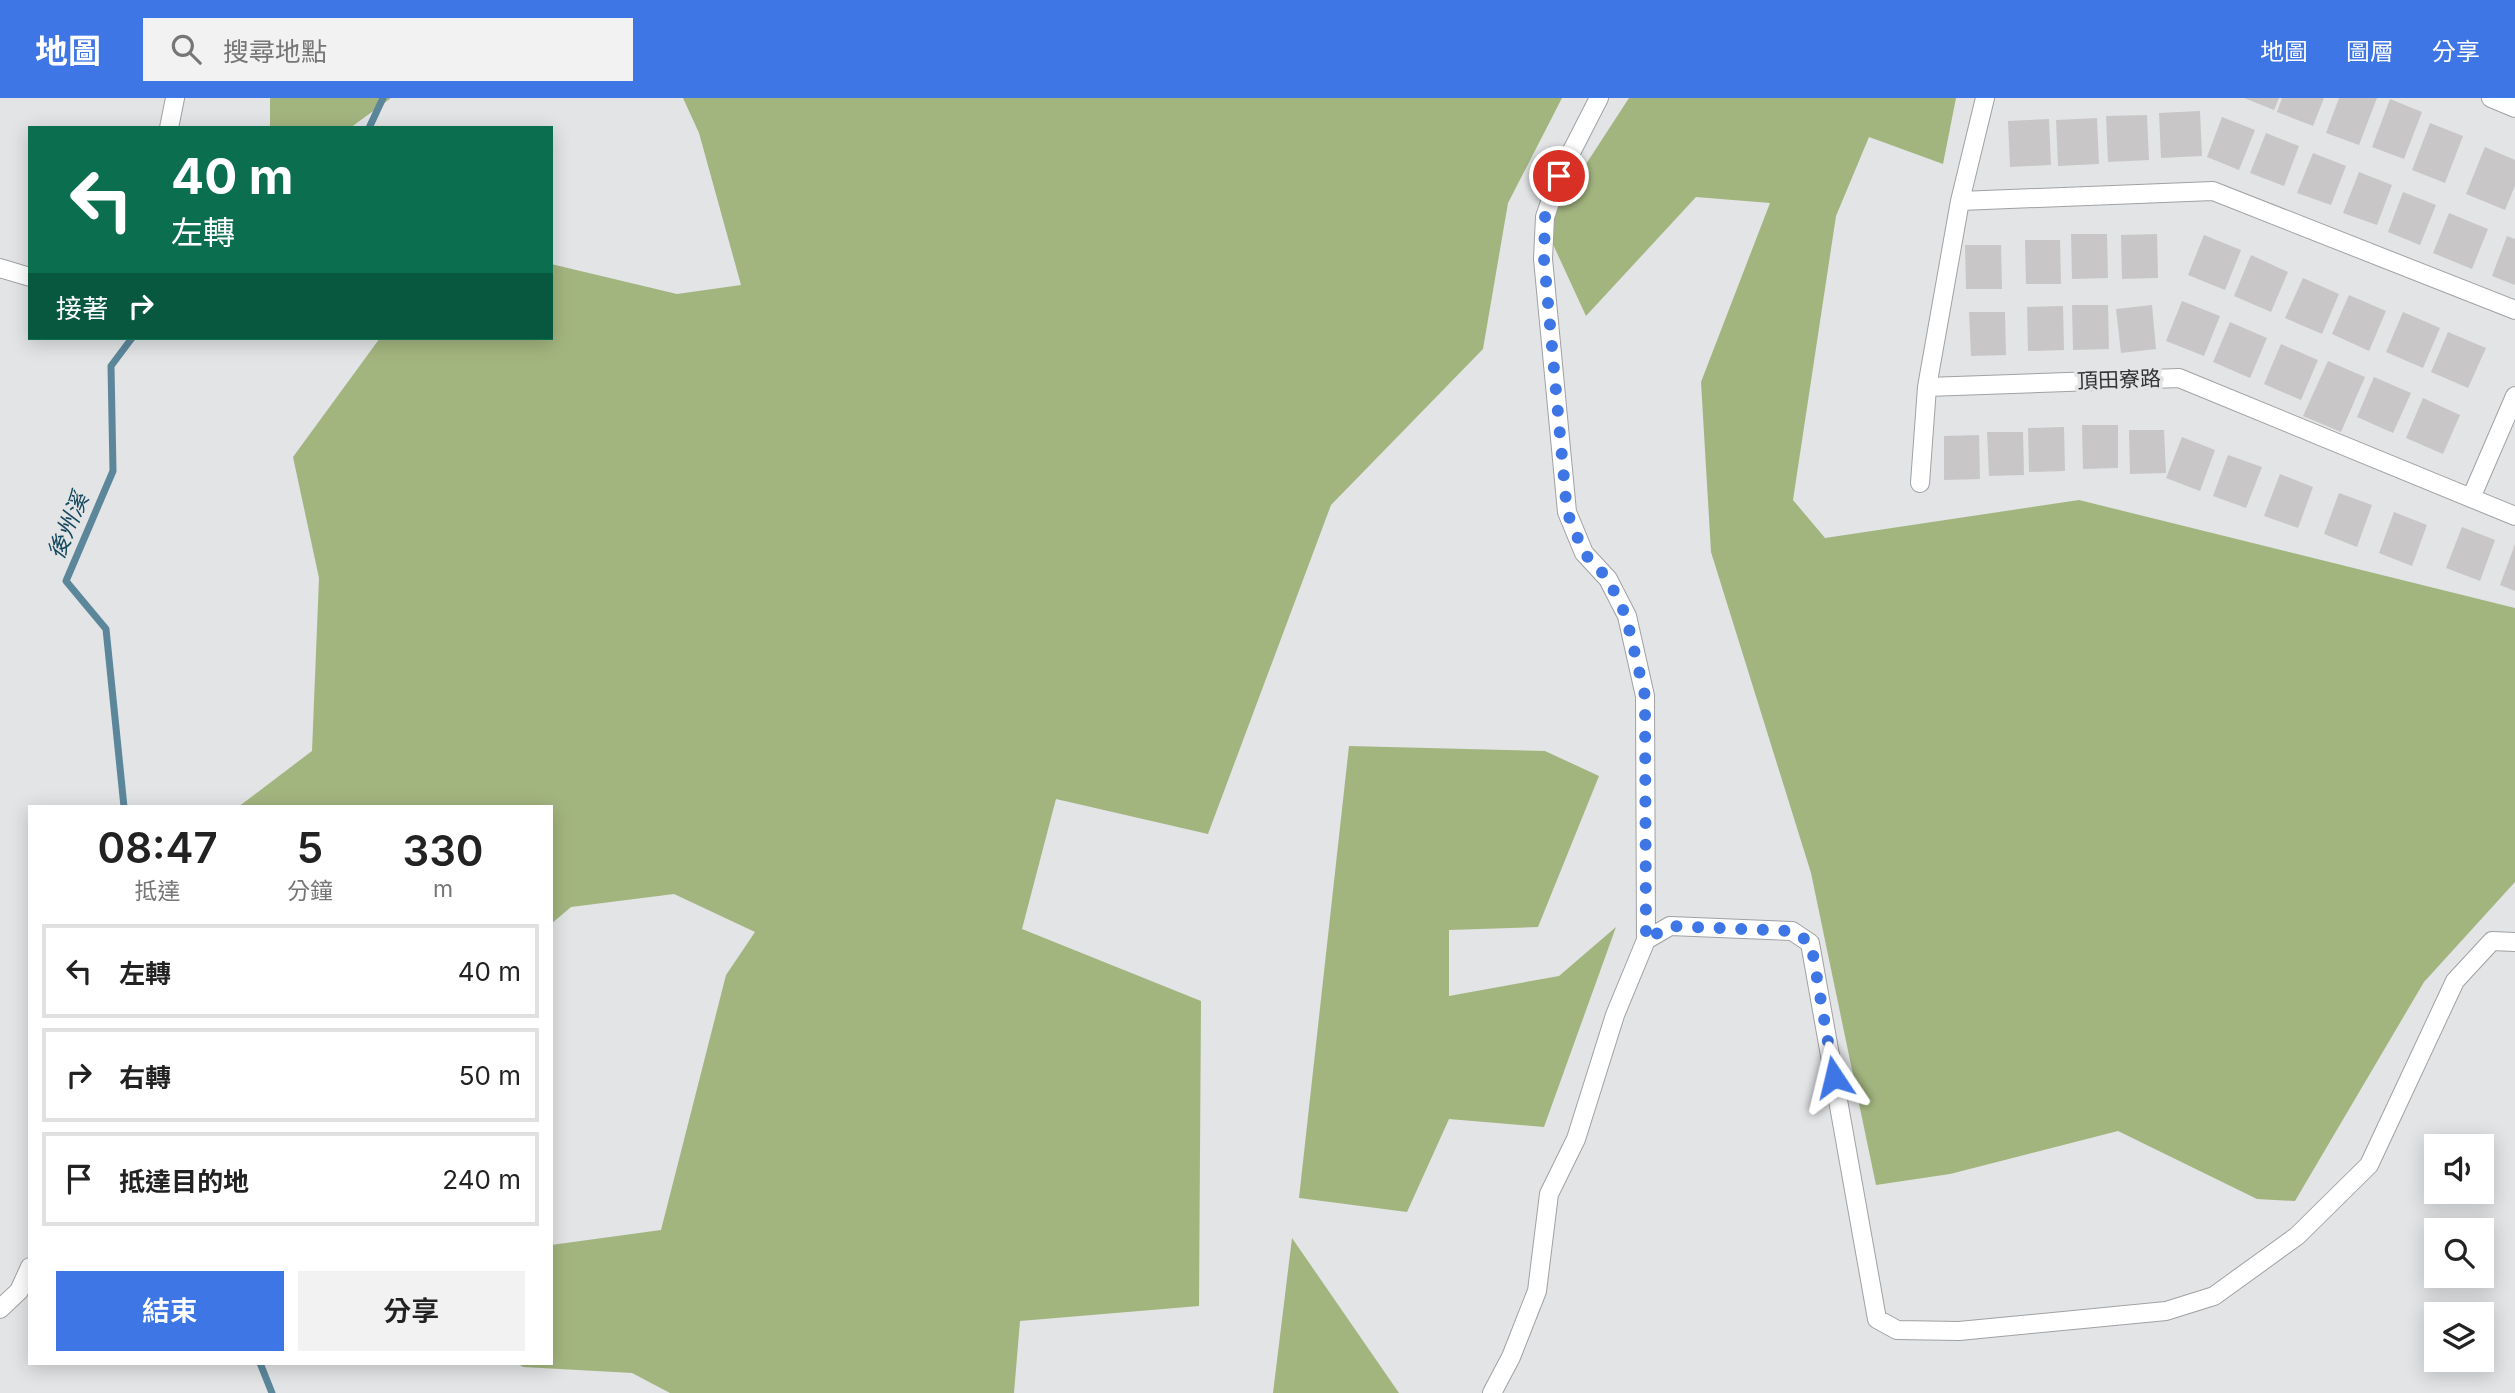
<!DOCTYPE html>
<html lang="zh-TW">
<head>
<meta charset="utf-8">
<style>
	:root { --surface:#fff; --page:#f2f2f2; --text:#222; --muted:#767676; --line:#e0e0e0; --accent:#3f76e6 }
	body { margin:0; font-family:Inter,"Noto Sans TC",sans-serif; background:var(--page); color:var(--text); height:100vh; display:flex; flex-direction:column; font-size:26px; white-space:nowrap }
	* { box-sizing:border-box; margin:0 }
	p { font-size:23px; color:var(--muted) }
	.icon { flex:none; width:38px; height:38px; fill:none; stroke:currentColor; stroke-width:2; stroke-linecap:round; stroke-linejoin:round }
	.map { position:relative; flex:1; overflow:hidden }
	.side { position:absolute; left:28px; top:707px; width:525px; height:560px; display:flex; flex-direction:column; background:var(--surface); border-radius:0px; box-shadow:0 4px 18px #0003 }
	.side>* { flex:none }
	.banner { position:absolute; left:28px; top:28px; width:525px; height:214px; border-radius:0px; box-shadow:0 4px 18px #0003; background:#0b6e4f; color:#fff; overflow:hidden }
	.controls { position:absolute; left:2424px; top:1036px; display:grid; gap:14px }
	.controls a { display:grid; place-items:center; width:70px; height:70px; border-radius:0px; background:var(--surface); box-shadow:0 4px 18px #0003; font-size:35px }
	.pin { position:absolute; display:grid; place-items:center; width:60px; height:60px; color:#fff; margin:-30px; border:4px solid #fff; border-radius:50%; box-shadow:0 2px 7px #0007 }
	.me { position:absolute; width:77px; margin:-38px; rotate:350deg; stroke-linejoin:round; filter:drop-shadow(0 0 5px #0008) }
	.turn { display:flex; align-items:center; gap:24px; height:147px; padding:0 28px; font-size:32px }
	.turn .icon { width:91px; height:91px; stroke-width:2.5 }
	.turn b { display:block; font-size:49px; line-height:60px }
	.then { display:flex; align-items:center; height:66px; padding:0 28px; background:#0003; gap:14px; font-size:26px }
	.eta { display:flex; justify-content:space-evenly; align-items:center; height:119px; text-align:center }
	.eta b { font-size:42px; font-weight:600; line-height:49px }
	.primary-button { display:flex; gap:14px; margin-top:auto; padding:14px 28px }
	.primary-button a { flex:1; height:80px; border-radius:0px; background:var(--accent); color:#fff; font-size:28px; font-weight:600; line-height:80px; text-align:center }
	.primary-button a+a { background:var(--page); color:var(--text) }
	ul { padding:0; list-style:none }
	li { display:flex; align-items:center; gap:21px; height:94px; margin:0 14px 10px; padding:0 14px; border:4px solid var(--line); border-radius:0px }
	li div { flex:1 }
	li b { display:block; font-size:26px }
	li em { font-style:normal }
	header { display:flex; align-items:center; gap:42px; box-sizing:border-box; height:98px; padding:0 35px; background:var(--accent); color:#fff }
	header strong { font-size:33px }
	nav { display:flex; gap:38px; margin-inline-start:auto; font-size:24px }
	.search { width:490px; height:63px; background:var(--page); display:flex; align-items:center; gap:18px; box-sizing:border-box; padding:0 24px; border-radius:0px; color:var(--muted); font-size:26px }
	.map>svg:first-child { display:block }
	.forest { fill:#a3b57f }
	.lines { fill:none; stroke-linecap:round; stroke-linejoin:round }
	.stream { stroke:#5c879b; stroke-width:7 }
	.building { fill:#c9c6c7 }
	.street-casing { stroke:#a0a1a3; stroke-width:20 }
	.street { stroke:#fff; stroke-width:18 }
	.route { stroke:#3f76e6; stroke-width:12; stroke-dasharray:0 21.6 }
	.labels { text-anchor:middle; stroke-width:7; stroke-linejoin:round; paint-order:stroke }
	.street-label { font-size:21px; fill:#333435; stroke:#e2e4e6 }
	.water-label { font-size:23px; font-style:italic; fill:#15485d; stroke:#e2e4e6 }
</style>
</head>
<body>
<header>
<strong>地圖</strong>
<div class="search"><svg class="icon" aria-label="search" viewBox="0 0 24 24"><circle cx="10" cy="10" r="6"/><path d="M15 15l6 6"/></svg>搜尋地點</div>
<nav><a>地圖</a><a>圖層</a><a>分享</a></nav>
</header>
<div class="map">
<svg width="2515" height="1295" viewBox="0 0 2515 1295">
	<rect width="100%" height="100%" fill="#e2e4e6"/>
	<!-- forest -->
	<path class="forest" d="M270 0H391L350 30H270Z
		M683 0H1562L1508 105 1483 251 1331 407 1208 736 1056 701 1022 831 1201 903 1199 1208 1020 1223 1014 1295H670L632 1275 523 1269 517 1265H551V1147L661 1132 726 877 755 834 674 796 571 809 551 826V709H238L312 653 319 480 293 359 380 240H551V166L677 196 741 187 699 35Z
		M1629 0H1956L1943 66 1869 39 1836 118 1793 402 1825 440 2079 402 2515 510V784L2424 884 2295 1103 2257 1101 2118 1033 1950 1076 1876 1087 1811 775 1711 454 1701 284 1770 105 1696 99 1586 218 1545 129Z
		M1349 648 1545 653 1599 678 1538 829 1449 832V898L1559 878 1616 829 1544 1029 1449 1021 1407 1114 1299 1100Z
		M1292 1140 1399 1295H1273Z"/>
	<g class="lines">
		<!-- stream -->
		<path class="stream" d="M369 30 383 0
			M124 709 106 531 66 483 113 373 111 268 132 240
			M260 1265 272 1295"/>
	</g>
	<!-- building -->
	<path class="building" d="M2244 0H2279L2274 12Z
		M2282 0H2324L2313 28 2277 14Z
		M2339 0H2377L2359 47 2326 35Z
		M2390 1 2422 14 2404 61 2372 49Z
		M2200 13 2202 58 2161 60 2159 15Z
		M2147 17 2149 62 2108 64 2106 18Z
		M2222 19 2255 32 2239 72 2207 59Z
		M2097 20 2099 66 2058 68 2056 22Z
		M2049 21 2051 67 2010 69 2008 23Z
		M2430 25 2463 38 2445 85 2412 72Z
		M2266 35 2299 48 2284 88 2250 75Z
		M2485 49 2515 62V88L2505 112 2466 96Z
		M2313 55 2346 68 2331 107 2297 95Z
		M2359 74 2392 87 2377 127 2343 115Z
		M2403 94 2436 107 2420 147 2388 134Z
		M2449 115 2488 131 2472 171 2433 155Z
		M2071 136H2107L2108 180 2072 181Z
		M2157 136 2158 180 2122 181 2121 137Z
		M2204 137 2241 152 2225 192 2188 177Z
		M2507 138 2515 141V187L2492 178Z
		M2025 142H2060L2061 186H2026Z
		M1965 147H2001L2002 191H1966Z
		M2251 157 2288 174 2271 214 2234 198Z
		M2303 180 2339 196 2322 236 2285 220Z
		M2349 197 2386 213 2369 253 2332 236Z
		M2182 203 2220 218 2204 258 2166 243Z
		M2072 207H2108L2109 251 2073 252Z
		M2152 207 2156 251 2121 255 2116 211Z
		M2063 208 2064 252 2028 253 2027 209Z
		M1969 214H2005L2006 257 1971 258Z
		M2403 214 2440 230 2423 270 2386 254Z
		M2230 224 2267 240 2250 280 2213 264Z
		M2448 234 2486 250 2468 290 2431 274Z
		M2281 246 2318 262 2301 302 2264 286Z
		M2328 263 2365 279 2341 334 2303 318Z
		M2374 279 2411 295 2393 335 2357 319Z
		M2423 300 2460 317 2443 356 2406 340Z
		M2082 327H2118V370L2083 371Z
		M2064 329 2065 373 2029 374 2028 330Z
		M2129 332H2164L2166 375 2130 376Z
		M1987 334H2023L2024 377 1989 378Z
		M1979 337 1980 381 1944 382V338Z
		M2182 339 2215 352 2200 393 2166 380Z
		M2228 357 2262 369 2246 410 2213 398Z
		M2280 376 2313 389 2298 430 2264 418Z
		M2339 395 2372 407 2357 449 2324 436Z
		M2394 414 2427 427 2412 468 2379 455Z
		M2462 429 2495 442 2480 483 2446 470Z
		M2515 446V493L2500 487Z"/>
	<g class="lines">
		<!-- street casing -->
		<g class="street-casing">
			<path id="street" d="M1599 0 1559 78 1545 119 1543 161 1567 414 1584 455 1608 481 1627 518 1645 598 1646 842
				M1985 0 1960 103 1927 289 2179 280 2515 418
				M2491 0 2515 10
				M169 30 175 0
				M1960 103 2213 93 2515 212
				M0 170 30 179
				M1920 385 1927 289
				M2471 400 2515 298
				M0 1211 19 1193 30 1169
				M1492 1295 1511 1259 1537 1193 1549 1096 1576 1041 1615 917 1646 842 1670 828 1792 833 1810 845 1877 1221 1897 1232 1959 1233 2166 1213 2214 1198 2297 1138 2369 1067 2455 883 2492 843 2515 844"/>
		</g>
		<!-- street -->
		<use href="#street" class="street"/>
	</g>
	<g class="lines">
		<!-- route -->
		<path class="route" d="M1559 78 1545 119 1544 161 1567 414 1584 455 1608 481 1626 518 1645 598 1646 842 1670 828 1792 833 1811 845 1834 979"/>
	</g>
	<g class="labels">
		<!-- street labels -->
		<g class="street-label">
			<text transform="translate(2119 282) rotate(-2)" y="7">頂田寮路</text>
		</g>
		<!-- water labels -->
		<g class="water-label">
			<text transform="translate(68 428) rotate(-67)" y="8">後州溪</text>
		</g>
	</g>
</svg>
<div class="controls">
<a><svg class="icon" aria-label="sound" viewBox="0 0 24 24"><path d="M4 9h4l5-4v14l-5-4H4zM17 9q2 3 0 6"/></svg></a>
<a><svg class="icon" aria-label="search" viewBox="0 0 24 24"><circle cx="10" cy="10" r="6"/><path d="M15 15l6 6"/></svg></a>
<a><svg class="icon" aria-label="layers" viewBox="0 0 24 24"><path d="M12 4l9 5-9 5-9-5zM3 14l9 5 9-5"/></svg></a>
</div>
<div class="pin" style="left:1559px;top:78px;background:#d93025"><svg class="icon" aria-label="arrive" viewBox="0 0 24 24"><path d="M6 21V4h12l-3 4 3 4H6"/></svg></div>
<svg class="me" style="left:1834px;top:979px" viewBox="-20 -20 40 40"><path d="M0-17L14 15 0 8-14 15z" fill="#3f76e6" stroke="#fff" stroke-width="4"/></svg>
<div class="banner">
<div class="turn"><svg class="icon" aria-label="left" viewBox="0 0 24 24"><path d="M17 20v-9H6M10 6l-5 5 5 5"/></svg><div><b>40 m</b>左轉</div></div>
<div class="then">接著<svg class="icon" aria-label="right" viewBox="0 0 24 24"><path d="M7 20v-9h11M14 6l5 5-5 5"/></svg></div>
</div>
<section class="side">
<div class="eta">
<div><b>08:47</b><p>抵達</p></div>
<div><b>5</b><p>分鐘</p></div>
<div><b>330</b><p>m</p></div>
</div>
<ul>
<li><svg class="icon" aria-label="left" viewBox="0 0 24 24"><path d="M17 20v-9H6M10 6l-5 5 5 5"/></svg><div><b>左轉</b></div><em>40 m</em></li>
<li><svg class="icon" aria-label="right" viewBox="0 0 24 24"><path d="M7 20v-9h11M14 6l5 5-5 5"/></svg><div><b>右轉</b></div><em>50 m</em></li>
<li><svg class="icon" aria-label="arrive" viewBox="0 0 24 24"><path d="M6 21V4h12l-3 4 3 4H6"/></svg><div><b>抵達目的地</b></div><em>240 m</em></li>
</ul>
<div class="primary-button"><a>結束</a><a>分享</a></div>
</section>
</div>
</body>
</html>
